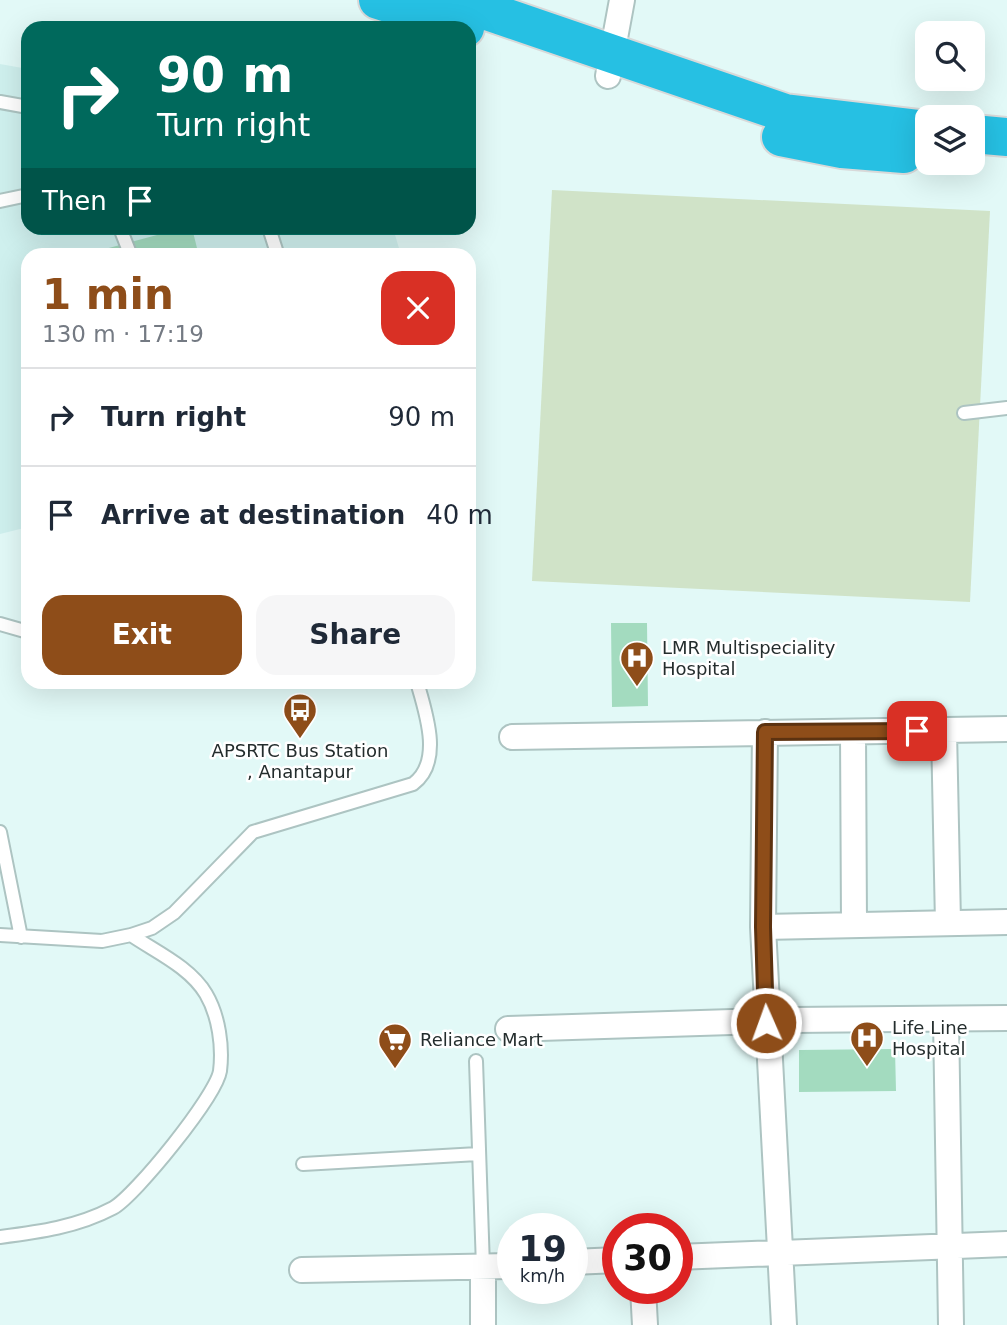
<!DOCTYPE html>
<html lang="en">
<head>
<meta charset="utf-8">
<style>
	:root { --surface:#fff; --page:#f6f6f7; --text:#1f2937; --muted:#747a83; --line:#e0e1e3; --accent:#8e4d19 }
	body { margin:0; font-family:"DejaVu Sans",sans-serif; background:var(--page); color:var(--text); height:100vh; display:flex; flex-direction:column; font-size:26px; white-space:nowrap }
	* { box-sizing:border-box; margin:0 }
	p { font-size:23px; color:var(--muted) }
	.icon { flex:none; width:38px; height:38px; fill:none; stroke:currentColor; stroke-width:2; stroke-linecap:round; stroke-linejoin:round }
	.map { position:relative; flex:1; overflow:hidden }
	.details { position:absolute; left:21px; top:248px; width:455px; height:441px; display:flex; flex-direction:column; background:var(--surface); border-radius:21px; box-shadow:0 7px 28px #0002 }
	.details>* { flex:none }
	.guide { position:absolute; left:21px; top:21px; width:455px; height:214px; border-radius:21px; box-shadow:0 7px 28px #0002; background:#00695c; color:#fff; overflow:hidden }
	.controls { position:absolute; left:915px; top:21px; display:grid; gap:14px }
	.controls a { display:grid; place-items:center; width:70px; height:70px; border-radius:14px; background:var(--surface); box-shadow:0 7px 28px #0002; font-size:35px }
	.speed { position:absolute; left:497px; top:1213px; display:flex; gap:14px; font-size:35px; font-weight:700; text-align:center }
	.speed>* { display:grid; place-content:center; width:91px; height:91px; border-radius:50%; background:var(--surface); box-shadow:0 7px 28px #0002; line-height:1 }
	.speed small { font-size:18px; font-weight:400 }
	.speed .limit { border:10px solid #d22; background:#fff; color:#111 }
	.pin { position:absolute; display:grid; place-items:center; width:60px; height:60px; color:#fff; margin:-30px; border-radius:14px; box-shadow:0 4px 10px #0006 }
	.me { position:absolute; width:77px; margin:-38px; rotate:358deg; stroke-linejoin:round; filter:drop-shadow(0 0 5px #0008) }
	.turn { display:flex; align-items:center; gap:24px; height:147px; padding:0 21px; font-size:32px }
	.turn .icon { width:91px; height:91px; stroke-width:2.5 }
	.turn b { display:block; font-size:49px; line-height:60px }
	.then { display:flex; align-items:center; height:66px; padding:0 21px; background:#0003; gap:14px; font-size:26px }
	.round { display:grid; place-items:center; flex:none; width:74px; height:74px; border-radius:21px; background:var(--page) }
	.head { display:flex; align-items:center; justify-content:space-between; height:119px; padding:0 21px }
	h1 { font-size:42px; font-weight:700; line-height:52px; color:var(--accent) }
	.primary-button { display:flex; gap:14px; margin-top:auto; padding:14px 21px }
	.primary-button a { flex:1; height:80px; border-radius:21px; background:var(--accent); color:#fff; font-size:28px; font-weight:700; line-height:80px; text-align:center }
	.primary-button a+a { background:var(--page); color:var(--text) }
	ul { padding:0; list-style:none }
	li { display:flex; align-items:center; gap:21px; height:98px; padding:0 21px; border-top:2px solid var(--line) }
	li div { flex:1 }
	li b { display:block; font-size:26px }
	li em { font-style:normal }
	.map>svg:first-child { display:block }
	.built { fill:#cff0ee }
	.green { fill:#d0e3c8 }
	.building { fill:#a3dbbf }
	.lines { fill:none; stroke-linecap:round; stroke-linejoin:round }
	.lane-casing { stroke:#adc4c2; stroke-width:16 }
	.street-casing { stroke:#adc4c2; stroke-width:28 }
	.highway-casing { stroke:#d8d9d9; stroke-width:42 }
	.lane { stroke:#fff; stroke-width:12 }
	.street { stroke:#fff; stroke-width:24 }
	.highway { stroke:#26c0e3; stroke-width:38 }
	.route-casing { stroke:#5c3210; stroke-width:18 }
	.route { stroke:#8e4d19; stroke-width:12 }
	.labels { text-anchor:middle; stroke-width:5; stroke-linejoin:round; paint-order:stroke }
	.poi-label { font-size:18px; fill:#242d2d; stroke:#fff; text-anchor:start }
</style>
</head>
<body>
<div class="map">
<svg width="1007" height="1325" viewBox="0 0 1007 1325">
	<rect width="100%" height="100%" fill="#e2f9f7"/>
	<!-- built -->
	<path class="built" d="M0 64 28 69V228H393L401 255 28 256V527L0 534Z"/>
	<!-- green -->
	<path class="green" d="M552 190 990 211 970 602 532 581Z"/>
	<!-- building -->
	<path class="building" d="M183 228H192L199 256H79Z
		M611 623H647L648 706 612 707Z
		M895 1049 896 1091 799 1092V1050Z"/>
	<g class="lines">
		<!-- lane casing -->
		<g class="lane-casing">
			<path id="lane" d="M0 102 28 107
				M0 201 28 195
				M120 228 131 256
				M269 228 278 256
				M964 413 1007 408
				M0 624 28 632
				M0 832 21 937
				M0 935 102 941 131 935 152 928 174 913 253 832 413 784C443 762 426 713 417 682
				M476 1061 483 1267
				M303 1164 478 1154
				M0 1237C39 1232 77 1227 113 1208 135 1196 216 1096 220 1071 223 1047 219 1016 206 994 190 967 156 952 131 935"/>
		</g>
		<!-- street casing -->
		<g class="street-casing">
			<path id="street" d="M608 76 622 0
				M944 730 948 923
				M765 732 763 927 784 1325
				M853 732 854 925
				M512 737 1007 729
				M763 927 1007 922
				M946 1019 951 1325
				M508 1029 792 1020 1007 1018
				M677 1257 1007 1244
				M572 1262 618 1260
				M302 1270 513 1266
				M643 1288 645 1325
				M483 1325V1267"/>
		</g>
		<!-- highway casing -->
		<g class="highway-casing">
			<path id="highway" d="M378 0 465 28
				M455 0 785 113 928 130
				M973 134 1007 137
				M781 137 842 149 904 154"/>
		</g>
		<!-- lane -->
		<use href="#lane" class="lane"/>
		<!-- street -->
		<use href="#street" class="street"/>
		<!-- highway -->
		<use href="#highway" class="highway"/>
	</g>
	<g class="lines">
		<!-- route casing -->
		<g class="route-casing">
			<path id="route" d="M766 1023 763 927 765 732 917 731"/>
		</g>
		<!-- route -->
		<use href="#route" class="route"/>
	</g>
	<!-- icons -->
	<defs>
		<g id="hospital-pin" transform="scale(1.75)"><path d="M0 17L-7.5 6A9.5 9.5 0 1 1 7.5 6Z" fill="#8e4d19" stroke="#fff"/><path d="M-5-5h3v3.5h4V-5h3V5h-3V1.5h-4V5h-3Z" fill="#fff"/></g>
		<g id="bus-pin" transform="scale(1.75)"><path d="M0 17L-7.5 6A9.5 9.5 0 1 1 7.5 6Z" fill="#8e4d19" stroke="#fff"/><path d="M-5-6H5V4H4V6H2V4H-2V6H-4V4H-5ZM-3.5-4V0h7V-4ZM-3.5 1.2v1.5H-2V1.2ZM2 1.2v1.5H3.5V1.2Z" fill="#fff"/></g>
		<g id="supermarket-pin" transform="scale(1.75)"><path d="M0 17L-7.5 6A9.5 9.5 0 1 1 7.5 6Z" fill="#8e4d19" stroke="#fff"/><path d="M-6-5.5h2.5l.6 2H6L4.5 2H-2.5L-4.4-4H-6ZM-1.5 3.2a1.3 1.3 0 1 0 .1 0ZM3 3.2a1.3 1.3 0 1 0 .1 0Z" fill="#fff"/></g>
	</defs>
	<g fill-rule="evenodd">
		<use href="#hospital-pin" x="637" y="658"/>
		<use href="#bus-pin" x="300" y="710"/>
		<use href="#hospital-pin" x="867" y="1038"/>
		<use href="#supermarket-pin" x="395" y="1040"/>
	</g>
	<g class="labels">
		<!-- poi labels -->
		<g class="poi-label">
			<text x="662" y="654">LMR Multispeciality<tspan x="662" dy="21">Hospital</tspan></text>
			<text x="300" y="757" text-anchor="middle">APSRTC Bus Station<tspan x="300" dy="21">, Anantapur</tspan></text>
			<text x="892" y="1034">Life Line<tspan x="892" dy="21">Hospital</tspan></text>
			<text x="420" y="1046">Reliance Mart</text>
		</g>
	</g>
</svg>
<div class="controls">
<a><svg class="icon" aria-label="search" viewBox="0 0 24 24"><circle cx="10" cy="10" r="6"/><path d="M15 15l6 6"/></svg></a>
<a><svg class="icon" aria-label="layers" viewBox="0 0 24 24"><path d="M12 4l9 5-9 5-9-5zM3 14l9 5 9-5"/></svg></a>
</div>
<div class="speed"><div>19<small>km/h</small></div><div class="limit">30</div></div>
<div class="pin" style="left:917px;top:731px;background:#d93025"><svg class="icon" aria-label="arrive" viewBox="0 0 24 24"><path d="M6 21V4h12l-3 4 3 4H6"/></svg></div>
<svg class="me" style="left:766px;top:1023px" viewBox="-20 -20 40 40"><circle r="17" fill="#8e4d19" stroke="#fff" stroke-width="3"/><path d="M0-11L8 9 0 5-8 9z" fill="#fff"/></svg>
<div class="guide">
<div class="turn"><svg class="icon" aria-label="right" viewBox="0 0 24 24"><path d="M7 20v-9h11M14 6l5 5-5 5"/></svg><div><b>90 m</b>Turn right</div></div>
<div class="then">Then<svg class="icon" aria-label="arrive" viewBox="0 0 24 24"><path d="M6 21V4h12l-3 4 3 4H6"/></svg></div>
</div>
<section class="details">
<div class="head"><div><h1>1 min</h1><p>130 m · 17:19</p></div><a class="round" style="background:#d93025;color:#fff"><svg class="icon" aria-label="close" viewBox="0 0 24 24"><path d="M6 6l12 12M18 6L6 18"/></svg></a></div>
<ul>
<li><svg class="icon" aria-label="right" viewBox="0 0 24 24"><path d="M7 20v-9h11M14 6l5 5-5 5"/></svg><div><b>Turn right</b></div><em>90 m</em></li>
<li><svg class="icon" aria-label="arrive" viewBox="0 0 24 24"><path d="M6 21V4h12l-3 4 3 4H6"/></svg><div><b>Arrive at destination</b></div><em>40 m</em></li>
</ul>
<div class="primary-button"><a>Exit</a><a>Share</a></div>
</section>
</div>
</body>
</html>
